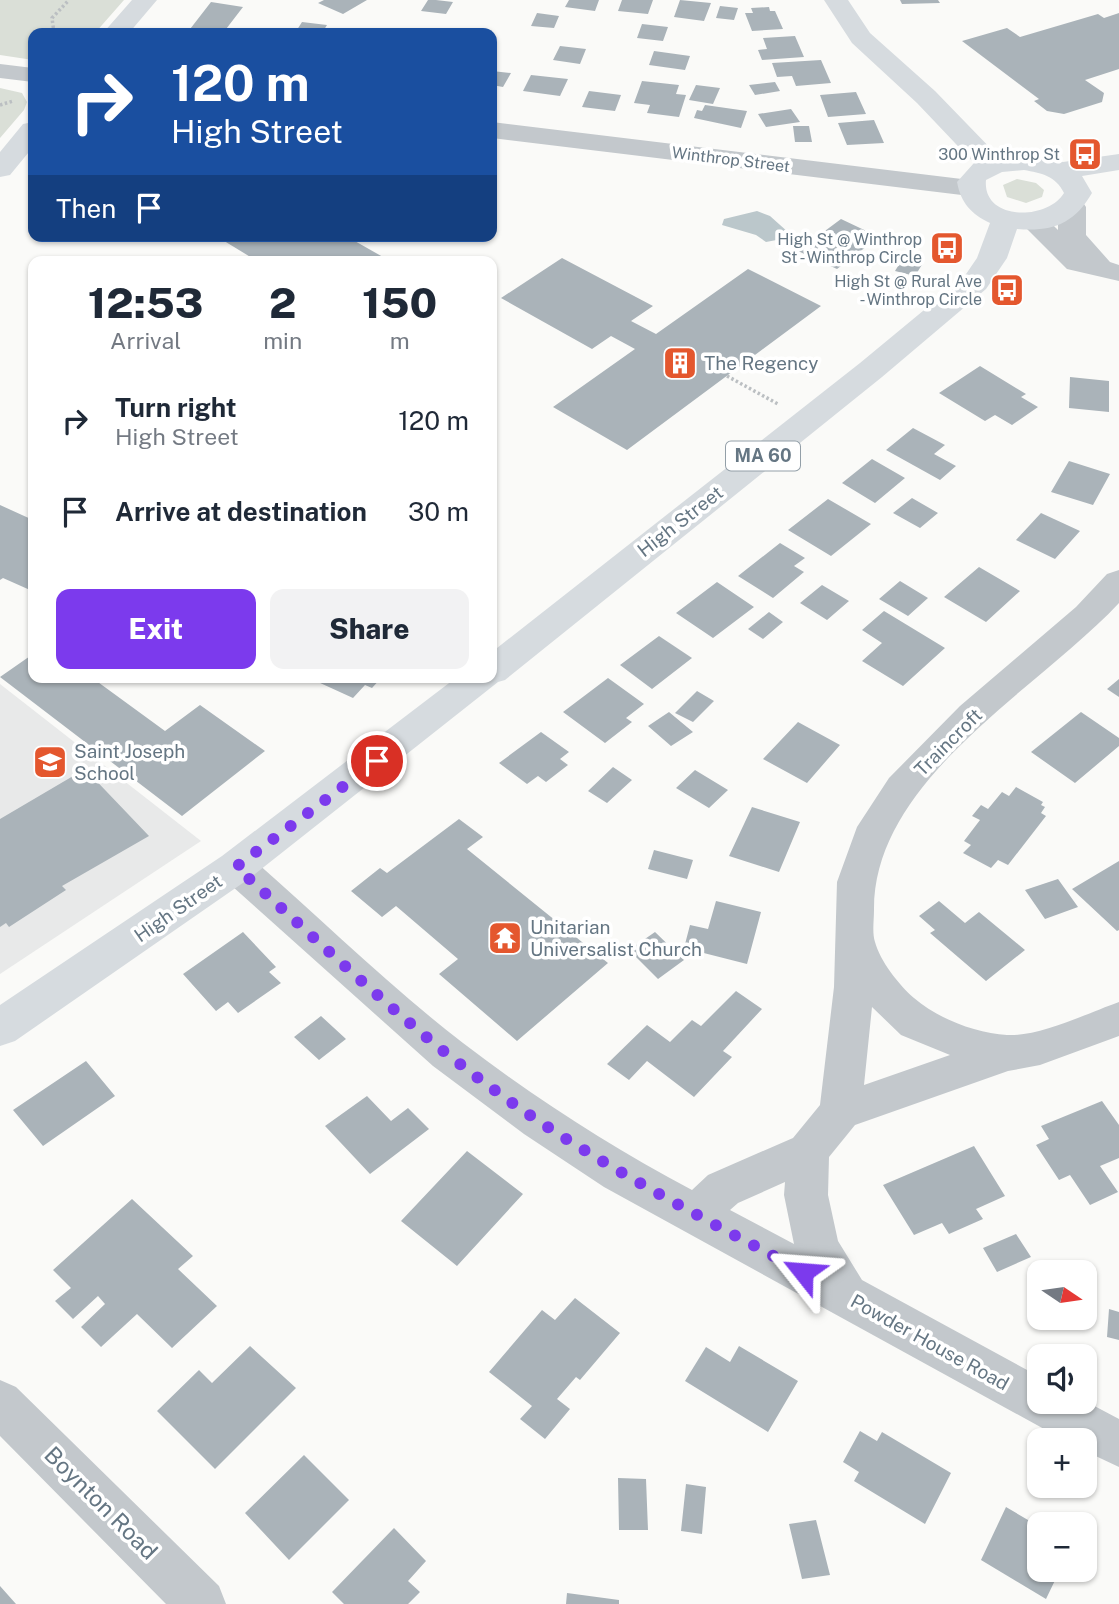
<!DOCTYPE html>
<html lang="en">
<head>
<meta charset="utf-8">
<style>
	:root { --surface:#fff; --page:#f2f2f3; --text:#1f2937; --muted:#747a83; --accent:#7c3aed }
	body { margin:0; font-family:"Public Sans",sans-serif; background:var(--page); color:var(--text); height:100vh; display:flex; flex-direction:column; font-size:26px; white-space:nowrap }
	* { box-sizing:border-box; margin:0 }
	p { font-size:23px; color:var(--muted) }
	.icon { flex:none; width:38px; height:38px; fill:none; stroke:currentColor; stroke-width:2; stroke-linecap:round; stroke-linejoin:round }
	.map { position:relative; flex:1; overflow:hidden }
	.drawer { position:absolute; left:28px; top:256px; width:469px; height:427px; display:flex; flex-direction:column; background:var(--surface); border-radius:14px; box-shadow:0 2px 5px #0004 }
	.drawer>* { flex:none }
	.top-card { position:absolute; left:28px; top:28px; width:469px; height:214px; border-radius:14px; box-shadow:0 2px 5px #0004; background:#1a4fa0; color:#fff; overflow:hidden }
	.needle { width:46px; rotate:103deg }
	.fabs { position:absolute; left:1027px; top:1260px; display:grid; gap:14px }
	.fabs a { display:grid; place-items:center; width:70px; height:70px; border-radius:14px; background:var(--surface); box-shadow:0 2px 5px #0004; font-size:35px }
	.pin { position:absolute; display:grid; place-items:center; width:60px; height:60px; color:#fff; margin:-30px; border:4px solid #fff; border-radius:50%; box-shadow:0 2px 7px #0007 }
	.me { position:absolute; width:77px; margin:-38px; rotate:298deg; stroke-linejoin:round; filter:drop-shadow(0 0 5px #0008) }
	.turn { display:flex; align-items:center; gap:24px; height:147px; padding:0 28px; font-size:32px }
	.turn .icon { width:91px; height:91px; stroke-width:2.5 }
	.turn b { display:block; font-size:49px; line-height:60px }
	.then { display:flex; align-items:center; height:66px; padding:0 28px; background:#0003; gap:14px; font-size:26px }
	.eta { display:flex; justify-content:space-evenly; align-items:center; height:119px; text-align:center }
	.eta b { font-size:42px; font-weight:800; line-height:49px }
	.cta { display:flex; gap:14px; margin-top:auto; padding:14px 28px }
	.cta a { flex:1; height:80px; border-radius:14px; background:var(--accent); color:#fff; font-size:28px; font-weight:800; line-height:80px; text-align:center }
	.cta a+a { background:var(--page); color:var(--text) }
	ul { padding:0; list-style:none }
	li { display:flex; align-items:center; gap:21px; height:91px; padding:0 28px }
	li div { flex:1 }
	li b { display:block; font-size:26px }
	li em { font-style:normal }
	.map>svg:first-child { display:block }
	.built { fill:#e8e9e9 }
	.green { fill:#dadfd7 }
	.water { fill:#bbc7cb }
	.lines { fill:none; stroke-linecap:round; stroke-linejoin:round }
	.stream { fill:#bbc7cb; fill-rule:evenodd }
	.building { fill:#aab3b9 }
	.path { stroke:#bbbfc2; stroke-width:3.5; stroke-dasharray:2.5 2.5; stroke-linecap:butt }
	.minor { fill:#c3c8cc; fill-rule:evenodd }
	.major { fill:#d6dbdf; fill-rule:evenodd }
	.route { stroke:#7c3aed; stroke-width:12; stroke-dasharray:0 21.6 }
	.labels { text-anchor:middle; stroke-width:7; stroke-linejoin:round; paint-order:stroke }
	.far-poi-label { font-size:16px; fill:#657683; stroke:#fff; text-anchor:end }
	.far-street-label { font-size:16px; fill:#657683; stroke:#fff }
	.shield { fill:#fff; stroke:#939fa8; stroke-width:2 }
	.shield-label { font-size:18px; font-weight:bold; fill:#657683 }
	.poi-label { font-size:19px; fill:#657683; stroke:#fff; text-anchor:start }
	.street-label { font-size:19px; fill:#657683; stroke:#fff }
	.near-street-label { font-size:23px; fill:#657683; stroke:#fff }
</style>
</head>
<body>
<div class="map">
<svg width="1119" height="1604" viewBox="0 0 1119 1604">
	<rect width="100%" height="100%" fill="#fafaf8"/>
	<!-- built -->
	<path class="built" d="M0 684 201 841 0 974Z"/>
	<!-- green -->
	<path class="green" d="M0 0H124L95 33H33V60L0 55Z
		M0 88 22 93 27 102 24 110 0 138Z
		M1017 179 1036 183 1044 190 1042 197 1026 203 1007 197 1003 185Z"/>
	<!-- water -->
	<path class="water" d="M757 211 770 216 789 233 787 238 766 242 756 235 722 225 724 219Z"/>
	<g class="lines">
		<!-- stream -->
		<path class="stream" d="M29 187H33V191H29Z"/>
	</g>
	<!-- building -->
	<path class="building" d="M324 0H367L343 14 318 3Z
		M428 0H436L453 2 446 14 421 11Z
		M569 0H599L595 11 565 7Z
		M622 0H653L648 14 618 11Z
		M680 0 711 3 704 21 674 17Z
		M900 0H938L940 3 902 4Z
		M211 2 243 7 223 33H187Z
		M720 6 738 8 734 20 716 18Z
		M769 7 770 11H775L783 29 752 31 745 13H753L751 8Z
		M537 13 559 16 554 28 531 26Z
		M1119 13V69L1085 80 1104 93 1102 102 1064 114 1047 111 1034 101 1039 99 962 41 1007 28 1020 37 1098 14 1104 18Z
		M302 22 327 25 322 33H295Z
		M642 24 668 27 663 41 637 38Z
		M795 36 804 57 762 60 758 50 767 49 763 38Z
		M560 46 586 49 580 64 553 60Z
		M654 51 690 56 685 70 649 65Z
		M821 60 831 83 796 86 792 76 777 77 772 63Z
		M492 71 511 73 503 87 492 85Z
		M531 75 568 79 560 96 523 91Z
		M642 81 679 85 676 94 686 95 679 117 647 113 650 105 634 103Z
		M775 82 780 91 755 95 749 85Z
		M696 85 720 88 713 104 689 100Z
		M589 91 621 95 615 111 582 107Z
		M856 92 866 114 828 117 820 95Z
		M705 105 747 111 741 128 694 118 697 110 702 111Z
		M791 109 800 122 766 127 758 114Z
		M874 120 884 143 847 145 838 123Z
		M793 126H809L812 142H795Z
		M841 219 879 237 837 269 798 251Z
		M216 236H346L390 261H257Z
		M562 258 653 306 631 321 656 334 748 269 821 306 627 450 553 407 635 349 611 336 592 349 501 298Z
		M903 258 923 263 915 276 895 271Z
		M980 366 1026 394 1021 397 1038 407 1012 425 995 415 985 421 939 393Z
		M1070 377 1109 381V412L1069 408Z
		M913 428 945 445 934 454 956 466 940 480 886 450Z
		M872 459 905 478 875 503 842 483Z
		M1069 461 1110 474 1093 505 1051 492Z
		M912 498 938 513 920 528 893 513Z
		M828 499 871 524 831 556 788 530Z
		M0 505 33 520V586L30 590 3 578 0 580Z
		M1041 513 1080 531 1055 559 1016 540Z
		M780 543 805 558 794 566 804 572 773 598 738 576Z
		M979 567 1020 591 986 622 944 597Z
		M900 581 928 598 908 616 879 599Z
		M717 582 754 607 713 638 676 613Z
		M822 585 849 601 827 620 800 603Z
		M884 611 945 648 903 686 862 661 882 643 862 630Z
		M769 612 783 622 763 639 748 629Z
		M659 636 692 658 652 689 620 665Z
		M33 654V677H91L165 731 200 705 265 751 182 816 0 677Z
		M307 677H382L372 688 365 685 353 698Z
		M608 678 644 704 626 718 632 722 605 743 563 712Z
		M1119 679V697L1107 689Z
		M697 691 714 701 693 722 675 713Z
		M669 712 693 732 671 746 648 726Z
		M1081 712 1119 738V746L1075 783 1031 752Z
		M798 722 840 745 807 783 763 759Z
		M541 732 569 752 560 759 568 765 546 782 538 776 527 784 499 763Z
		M613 767 632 780 607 803 588 791Z
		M85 769 149 836 62 886 66 890 9 927 6 923 0 927V819Z
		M695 770 728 790 709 808 676 788Z
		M1016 787 1043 802 1041 805 1045 807 1041 813 1046 816 1008 865 998 860 991 868 963 853 971 845 964 841 980 820 972 816 981 805 988 809 1002 792 1009 796Z
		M752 807 800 822 779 872 729 856Z
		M459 819 483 837 467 849 608 963 517 1041 439 974 458 959 396 906 382 917 351 891 380 868 387 873Z
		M654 850 693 860 687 879 648 869Z
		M1119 861V930L1117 931 1072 889Z
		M1058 879 1078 907 1045 919 1025 890Z
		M716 901 761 912 747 964 684 948 690 925 708 929Z
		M939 901 965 923 979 912 1025 950 986 981 930 933 935 930 919 916Z
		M243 932 276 967 269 972 281 983 238 1013 228 1002 216 1011 183 974Z
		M655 932 684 960 658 979 629 950Z
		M736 991 762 1009 723 1051 732 1057 694 1097 647 1061 629 1080 607 1064 647 1025 670 1042 692 1020 701 1026Z
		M321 1016 346 1039 319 1060 294 1037Z
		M86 1061 115 1096 43 1146 13 1110Z
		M367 1096 391 1121 408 1108 429 1129 370 1174 325 1126Z
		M1102 1101 1119 1125V1158L1100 1166 1118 1192 1090 1205 1070 1175 1059 1180 1036 1145 1049 1139 1041 1126Z
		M974 1146 1005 1196 976 1209 983 1219 949 1234 942 1223 914 1235 883 1185Z
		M467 1151 523 1194 457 1266 401 1221Z
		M132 1199 193 1256 178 1269 217 1306 172 1348 137 1314 101 1347 81 1327 105 1304 98 1296 73 1319 55 1301 71 1288 53 1270Z
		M1016 1234 1031 1257 997 1272 983 1248Z
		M575 1298 620 1333 580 1380 576 1377 557 1399 570 1409 545 1439 520 1419 532 1406 489 1372 542 1310 555 1320Z
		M1109 1309 1119 1312V1340L1107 1337Z
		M250 1346 296 1388 215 1469 157 1411 199 1370 212 1383Z
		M739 1346 798 1381 768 1432 685 1381 706 1347 730 1362Z
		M860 1431 877 1441 882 1432 951 1473 925 1524 854 1481 859 1472 843 1462Z
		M304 1455 349 1500 289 1560 245 1513Z
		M618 1478 646 1479 648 1530H619Z
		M686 1484 706 1487 702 1534 681 1531Z
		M1006 1507 1040 1527V1570H1060L1046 1599 981 1560Z
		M816 1520 830 1575 802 1579 789 1524Z
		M394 1528 426 1561 408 1581 420 1592 408 1604H344L332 1592Z
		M0 1586 16 1604H0Z
		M567 1593 619 1600V1604H566Z"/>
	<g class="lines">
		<!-- path -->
		<path class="path" d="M54 33 52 18 69 0
			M0 105 13 101
			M727 376 778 404"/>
		<!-- minor -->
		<path class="minor" d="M0 64 33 68V82L0 78Z
			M492 122 970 180 979 182 983 188 979 194 970 196 492 138Z
			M1072 199 1082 201 1086 207V235L1110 262 1119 265V281L1067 269 1019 221 1023 215C1040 211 1047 219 1058 230V207L1062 201Z
			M1119 570V603C1039 689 873 779 874 910 874 920 872 933 875 942 880 961 899 985 914 998 938 1019 976 1033 1007 1035 1039 1037 1088 1013 1119 1002V1036L1040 1065 1008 1071 855 1125 829 1157 828 1195 838 1241 862 1280 1040 1377V1402L1085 1401 1119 1419V1467L1085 1451V1440H1064L604 1187 524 1134 433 1066 223 878 217 867 223 856 236 852 249 856C319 917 390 987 463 1043 535 1098 611 1147 692 1190L708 1175 793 1138 820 1105 834 987 837 882 857 827 889 778 960 706 1076 607 1107 574ZM872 1007 901 1035 950 1055 864 1085ZM785 1182 784 1195 794 1244 730 1210 738 1203Z
			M0 1380 16 1387 219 1586 226 1604H166L0 1436Z"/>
		<!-- major -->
		<path class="major" d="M132 0H157L129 33H103Z
			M824 0H848L870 33 935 91 998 156 1024 154 1063 162 1119 154V170L1082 176 1092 193C1074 224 1052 232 1017 229L1007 258 986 289 882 377 505 680 498 682 250 878 15 1041 0 1046V1005L222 856 457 677H492V652L860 363 964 277 977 258 990 223C971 214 961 203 957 182L974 163 917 103 852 43ZM1024 170C1041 173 1056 176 1064 193 1047 221 982 221 986 180L1002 172Z
			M33 122V147L10 175 0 177V152L23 124Z"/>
	</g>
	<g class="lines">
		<!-- route -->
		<path class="route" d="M377 761 236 867C319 941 399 1020 489 1086 587 1159 696 1214 803 1272"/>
	</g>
	<!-- icons -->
	<defs>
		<g id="bus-square" transform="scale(1.75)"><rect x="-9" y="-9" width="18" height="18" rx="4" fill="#e4572e" stroke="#fff"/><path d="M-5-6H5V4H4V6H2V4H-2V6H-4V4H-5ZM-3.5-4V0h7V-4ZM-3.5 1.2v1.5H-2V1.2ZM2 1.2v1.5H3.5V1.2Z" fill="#fff"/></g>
		<g id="building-square" transform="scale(1.75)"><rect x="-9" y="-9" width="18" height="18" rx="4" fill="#e4572e" stroke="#fff"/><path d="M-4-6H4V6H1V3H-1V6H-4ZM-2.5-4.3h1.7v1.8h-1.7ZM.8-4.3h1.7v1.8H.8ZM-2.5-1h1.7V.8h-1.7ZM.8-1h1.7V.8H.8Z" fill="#fff"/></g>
		<g id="school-square" transform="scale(1.75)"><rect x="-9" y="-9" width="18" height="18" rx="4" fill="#e4572e" stroke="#fff"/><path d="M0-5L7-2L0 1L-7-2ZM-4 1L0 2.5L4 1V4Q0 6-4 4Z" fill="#fff"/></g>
		<g id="temple-square" transform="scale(1.75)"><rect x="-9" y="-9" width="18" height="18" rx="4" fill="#e4572e" stroke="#fff"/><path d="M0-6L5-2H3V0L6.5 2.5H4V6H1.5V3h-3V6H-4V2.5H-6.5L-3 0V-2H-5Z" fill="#fff"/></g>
	</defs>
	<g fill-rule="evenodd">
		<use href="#bus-square" x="1085" y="154"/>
		<use href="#bus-square" x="947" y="248"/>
		<use href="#bus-square" x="1007" y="290"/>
		<use href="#building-square" x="680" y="363"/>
		<use href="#school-square" x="50" y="762"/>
		<use href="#temple-square" x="505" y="938"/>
	</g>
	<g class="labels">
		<!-- far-poi labels -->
		<g class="far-poi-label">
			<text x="1060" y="160">300 Winthrop St</text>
			<text x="922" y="245">High St @ Winthrop<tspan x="922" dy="18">St - Winthrop Circle</tspan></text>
			<text x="982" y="287">High St @ Rural Ave<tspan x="982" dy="18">- Winthrop Circle</tspan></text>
		</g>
		<!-- far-street labels -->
		<g class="far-street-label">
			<text transform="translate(731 159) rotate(7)" y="6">Winthrop Street</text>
		</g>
		<!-- shield labels -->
		<rect class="shield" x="726" y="441.5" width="74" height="29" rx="5"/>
		<g class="shield-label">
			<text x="763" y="462">MA 60</text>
		</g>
		<!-- poi labels -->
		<g class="poi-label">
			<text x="704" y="370">The Regency</text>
			<text x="74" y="758">Saint Joseph<tspan x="74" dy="22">School</tspan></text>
			<text x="530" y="934">Unitarian<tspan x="530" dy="22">Universalist Church</tspan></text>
		</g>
		<!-- street labels -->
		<g class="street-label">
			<text transform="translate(680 521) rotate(-38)" y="7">High Street</text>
			<text transform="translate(948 742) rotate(-45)" y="7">Traincroft</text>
			<text transform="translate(178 908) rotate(-35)" y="7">High Street</text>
			<text transform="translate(930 1342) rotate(29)" y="7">Powder House Road</text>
		</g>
		<!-- near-street labels -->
		<g class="near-street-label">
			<text transform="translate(101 1503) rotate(45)" y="8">Boynton Road</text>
		</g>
	</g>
</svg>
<div class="fabs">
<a><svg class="needle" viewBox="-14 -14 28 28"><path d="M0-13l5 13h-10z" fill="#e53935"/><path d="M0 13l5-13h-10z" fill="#747a83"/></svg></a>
<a><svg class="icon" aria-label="sound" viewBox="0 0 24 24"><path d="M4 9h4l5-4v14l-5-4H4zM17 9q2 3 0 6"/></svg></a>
<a>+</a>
<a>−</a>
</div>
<div class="pin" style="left:377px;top:761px;background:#d93025"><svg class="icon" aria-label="arrive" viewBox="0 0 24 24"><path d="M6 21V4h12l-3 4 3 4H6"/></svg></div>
<svg class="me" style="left:803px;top:1272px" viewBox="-20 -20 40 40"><path d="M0-17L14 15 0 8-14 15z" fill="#7c3aed" stroke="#fff" stroke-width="4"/></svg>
<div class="top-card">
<div class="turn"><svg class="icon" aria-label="right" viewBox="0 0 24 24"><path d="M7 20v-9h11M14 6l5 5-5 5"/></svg><div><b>120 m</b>High Street</div></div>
<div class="then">Then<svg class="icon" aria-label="arrive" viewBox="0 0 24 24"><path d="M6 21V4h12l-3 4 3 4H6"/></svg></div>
</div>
<section class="drawer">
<div class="eta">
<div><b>12:53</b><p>Arrival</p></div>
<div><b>2</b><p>min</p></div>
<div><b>150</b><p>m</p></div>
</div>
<ul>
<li><svg class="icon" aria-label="right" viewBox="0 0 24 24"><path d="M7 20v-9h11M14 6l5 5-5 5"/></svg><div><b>Turn right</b><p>High Street</p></div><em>120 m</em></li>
<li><svg class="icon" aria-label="arrive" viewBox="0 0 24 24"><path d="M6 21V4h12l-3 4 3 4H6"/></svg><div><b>Arrive at destination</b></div><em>30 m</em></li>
</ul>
<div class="cta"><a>Exit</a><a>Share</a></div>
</section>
</div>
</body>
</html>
